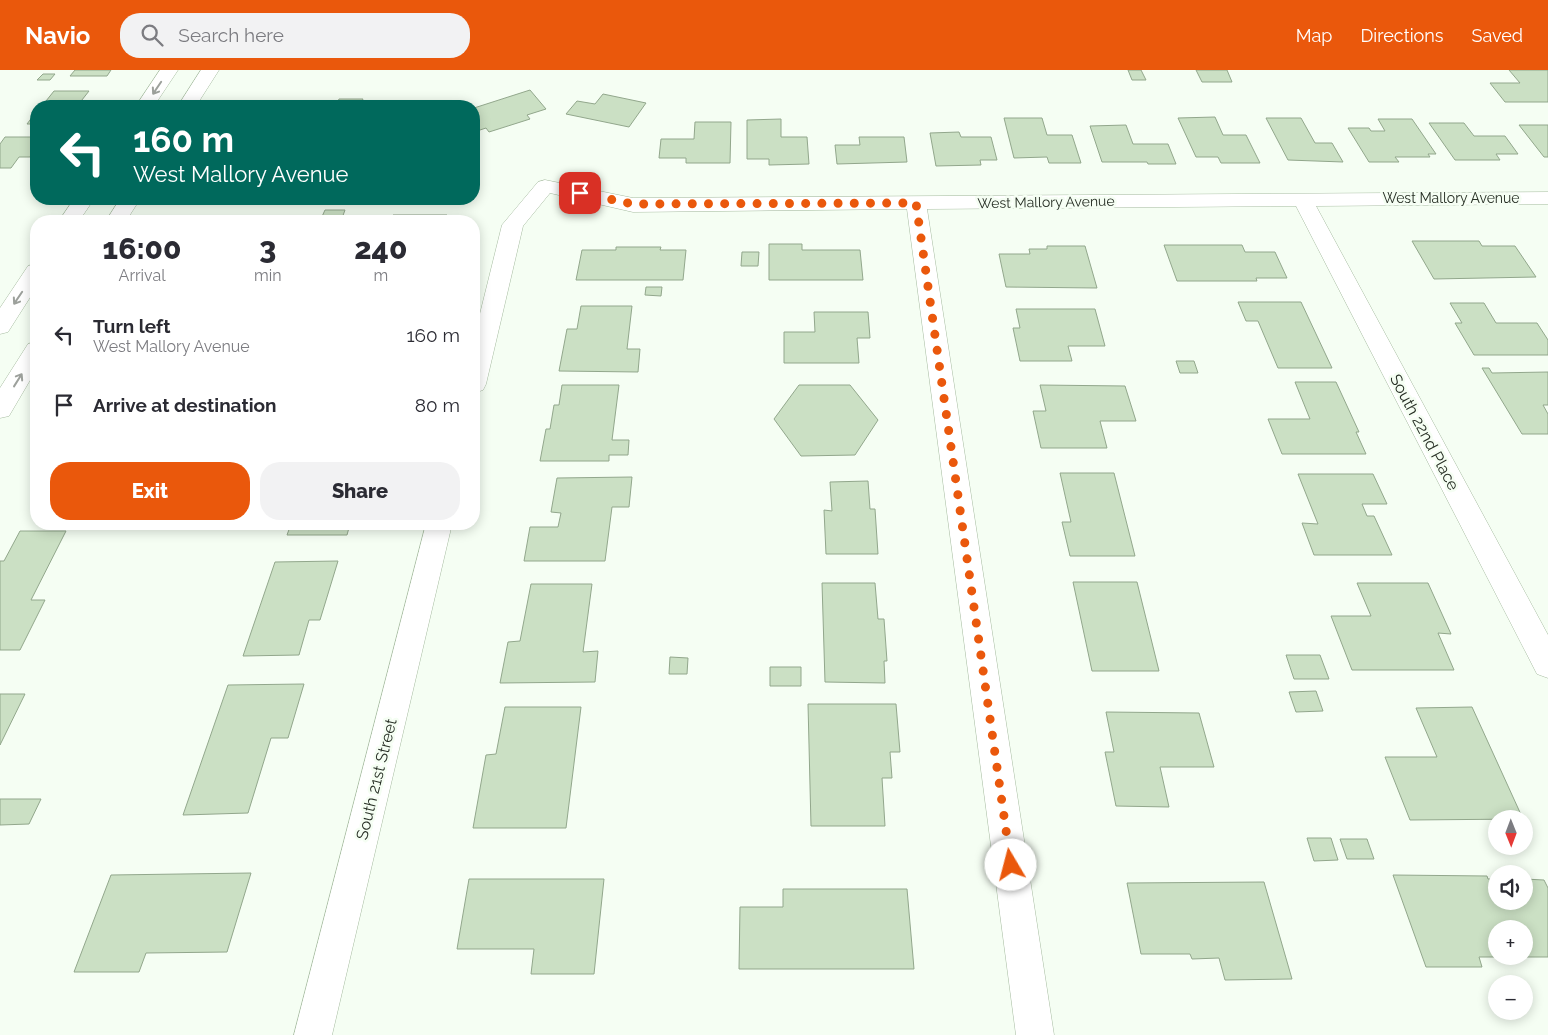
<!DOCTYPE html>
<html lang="en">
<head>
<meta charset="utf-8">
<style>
	:root { --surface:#fff; --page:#f2f2f3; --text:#2b2b33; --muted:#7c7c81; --accent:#ea580c }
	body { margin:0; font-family:Raleway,sans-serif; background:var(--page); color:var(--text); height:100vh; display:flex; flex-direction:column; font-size:19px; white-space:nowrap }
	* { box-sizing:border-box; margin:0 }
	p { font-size:16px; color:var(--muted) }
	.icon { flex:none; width:28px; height:28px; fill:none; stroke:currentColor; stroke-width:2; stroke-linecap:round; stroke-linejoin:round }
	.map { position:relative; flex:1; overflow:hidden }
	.drawer { position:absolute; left:30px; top:145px; width:450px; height:315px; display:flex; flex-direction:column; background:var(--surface); border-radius:20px; box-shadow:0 2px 12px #0003 }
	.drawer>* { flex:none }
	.top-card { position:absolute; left:30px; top:30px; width:450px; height:105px; border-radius:20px; box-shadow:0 2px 12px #0003; background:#00695c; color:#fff; overflow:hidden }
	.needle { width:32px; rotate:179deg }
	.controls { position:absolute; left:1488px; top:740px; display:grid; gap:10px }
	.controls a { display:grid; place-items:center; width:45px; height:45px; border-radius:50%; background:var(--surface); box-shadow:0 2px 12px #0003; font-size:25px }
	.pin { position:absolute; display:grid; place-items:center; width:42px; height:42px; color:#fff; margin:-21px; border-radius:10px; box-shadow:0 2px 8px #0006 }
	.me { position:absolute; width:55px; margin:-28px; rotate:352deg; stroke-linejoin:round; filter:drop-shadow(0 0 4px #0008) }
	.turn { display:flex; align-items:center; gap:18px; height:105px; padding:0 20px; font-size:22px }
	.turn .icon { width:65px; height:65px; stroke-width:2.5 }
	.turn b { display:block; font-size:35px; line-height:42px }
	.eta { display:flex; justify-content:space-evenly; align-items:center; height:85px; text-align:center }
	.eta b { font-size:30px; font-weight:800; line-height:35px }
	.action { display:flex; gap:10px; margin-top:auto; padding:10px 20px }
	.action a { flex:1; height:58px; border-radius:20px; background:var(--accent); color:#fff; font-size:20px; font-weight:800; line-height:58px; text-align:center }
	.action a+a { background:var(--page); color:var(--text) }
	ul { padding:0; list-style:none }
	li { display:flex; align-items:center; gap:15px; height:70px; padding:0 20px }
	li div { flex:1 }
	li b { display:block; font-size:19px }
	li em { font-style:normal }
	header { display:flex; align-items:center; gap:30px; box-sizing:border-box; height:70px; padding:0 25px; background:var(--accent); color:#fff }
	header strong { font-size:24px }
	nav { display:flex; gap:28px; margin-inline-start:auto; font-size:18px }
	.search { width:350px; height:45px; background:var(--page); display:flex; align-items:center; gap:12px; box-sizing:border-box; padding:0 18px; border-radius:20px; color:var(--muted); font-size:19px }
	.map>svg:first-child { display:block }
	.building { fill:#cbe0c4; stroke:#92a78c; fill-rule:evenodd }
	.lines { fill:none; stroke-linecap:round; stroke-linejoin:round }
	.minor-casing { stroke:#a6bba0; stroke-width:1 }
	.minor { fill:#fff; fill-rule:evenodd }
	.oneway { stroke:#9da19c }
	.route { stroke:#ea580c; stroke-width:9; stroke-dasharray:0 16.2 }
	.labels { text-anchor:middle; stroke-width:5; stroke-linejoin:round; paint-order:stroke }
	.far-street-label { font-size:14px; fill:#262e24; stroke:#f5fef3 }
	.street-label { font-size:16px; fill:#262e24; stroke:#f5fef3 }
</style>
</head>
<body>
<header>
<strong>Navio</strong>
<div class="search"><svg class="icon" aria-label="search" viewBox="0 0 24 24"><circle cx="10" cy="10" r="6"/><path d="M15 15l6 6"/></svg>Search here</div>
<nav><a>Map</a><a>Directions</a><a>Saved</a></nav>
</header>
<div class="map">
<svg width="1548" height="965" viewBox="0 0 1548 965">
	<rect width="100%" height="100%" fill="#f5fef3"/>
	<!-- building -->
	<path class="building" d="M75 0H111L107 6H70Z
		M1128 0H1141L1146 10H1132Z
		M1196 0H1227L1232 12H1202Z
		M1509 0H1548V32H1505L1490 13H1520Z
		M43 4H55L50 10H37Z
		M530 20 546 39 527 45 530 49 489 62 486 58 474 62V38Z
		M54 21H89L78 35 79 36H42Z
		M603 24 646 33 629 57 566 44 577 31 595 34Z
		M339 29H363L360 36H336Z
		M36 42V54H27Z
		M1215 47 1223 65H1246L1260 93H1221L1218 87H1196L1178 48Z
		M1004 48H1042L1047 65H1072L1081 93H1049L1047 87 1014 88Z
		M1266 48H1301L1315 73H1332L1343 92 1288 90Z
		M781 49V67H807L809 94 769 95V89H747V50Z
		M1378 49H1412L1436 84H1428L1430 87H1395L1399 92H1369L1348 58H1369L1371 61H1385Z
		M695 52H731L730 93H686V88H659L661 69H694Z
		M1429 53H1464L1474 66H1505L1518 84H1496L1500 90H1455Z
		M1126 55 1133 74H1168L1176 94H1148L1147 92H1102L1090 56Z
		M1519 55H1548V87H1544Z
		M959 62 961 67H991L997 90H980L981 95 936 96 930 63Z
		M5 67H36V77L30 87H19L11 98H0V74Z
		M859 67H904L907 92 837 94 835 75H860Z
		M258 129H278L276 133H256Z
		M325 140H345L341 151H320Z
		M393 145H447L445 151H391Z
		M207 147H240L238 151H205Z
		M1412 171H1479L1482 176H1515L1536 207 1434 209Z
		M769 174H802V180H860L863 210H769Z
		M1164 175H1242L1245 182H1275L1287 208H1256L1257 211H1177Z
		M1047 176H1085L1097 218 1006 217 999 184H1030L1029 179H1047Z
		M616 177H661L660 180H686L683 210H576L582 180H616Z
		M742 182H759L758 196H741Z
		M646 217H662L661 226 645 225Z
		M1238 232H1301L1332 298H1278L1258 251H1246Z
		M1450 233H1484L1496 253H1537L1548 270V285H1474L1455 253H1462Z
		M581 236H632L627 279H640L638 302 559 301 567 259H577Z
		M1016 239H1095L1105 276H1068L1072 291H1020L1013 258H1020Z
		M814 242H868L870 268H857L859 293H784V262H815Z
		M1176 291H1194L1198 303H1180Z
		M1482 298H1489L1492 303 1548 302V335H1543L1548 344V364H1522Z
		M1295 312H1336L1359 362H1356L1366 384H1282L1268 349H1310Z
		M562 315H619L612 370H629L628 385H609V391H540L546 359H550L554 335H559Z
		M799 315H850L878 350 855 385 801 386 774 349Z
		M1040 315 1125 316 1136 351H1100L1107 378H1041L1033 341H1046Z
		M1060 403H1114L1135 486H1070L1062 452H1071Z
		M1298 404H1373L1387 434H1362L1367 446H1374L1392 485H1314L1302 453 1318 454Z
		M632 407 629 437H612L605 491H524L530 457H558L561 443 551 442 557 408Z
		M868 411 870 439H875L878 484H826L824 440 832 441 830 412Z
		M291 454H350L347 465H287Z
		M20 461H66L31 530H45L20 580H0V491H4Z
		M338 491 320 550H309L299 585 243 586 275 492Z
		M1073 512H1137L1159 601H1092Z
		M822 513H875L878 549H884L887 591H884L885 613 825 612Z
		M1357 513H1428L1451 564 1438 563 1454 600H1352L1331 546H1371Z
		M531 514H592L583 582 598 581 595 612 500 613 508 572 520 571Z
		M1286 585H1320L1329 609H1294Z
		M670 587 688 588 687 604H669Z
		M770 597H801V616H770Z
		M304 614 288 668H271L248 743 183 745 228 615Z
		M1316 621 1323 641 1296 642 1289 622Z
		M0 624H25L0 675Z
		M808 634H896L900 682H890L892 708H882L885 756H811Z
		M505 637H581L566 758H473L486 685 496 684Z
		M1472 637 1523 749 1410 750 1385 687H1437L1416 638Z
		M1106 642 1199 643 1214 697H1160L1169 737 1116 736 1105 682H1114Z
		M0 729H41L29 754 0 755Z
		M1307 768H1331L1338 790 1314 791Z
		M1340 769H1367L1374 789H1347Z
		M251 803 227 882 146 883 139 902H74L111 805Z
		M1393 805 1487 806 1488 809H1496V831H1524V809L1544 810 1548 818V887H1479L1482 897H1426ZM1496 859H1524V886H1496Z
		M469 809H604L594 904H531L534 879H457Z
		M1264 812 1292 909 1225 910 1219 888 1192 889 1190 884H1141L1127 813Z
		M783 819H907L914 899H739L740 837H783Z"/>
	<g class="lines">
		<!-- minor casing -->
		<g class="minor-casing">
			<path id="minor" d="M160 0H178L154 36H136Z
				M201 0H219L196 36H178Z
				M545 110 633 128 1548 122V134L1316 136 1548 565V608L1537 604 1296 136 927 139 1054 965H1016L907 139 633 142 550 123 523 156 486 314 483 320 474 323V268L502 155 538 112Z
				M74 129H94L79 151H59Z
				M120 129H140L126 151H106Z
				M36 194V218L8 262 0 264V238L28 196Z
				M36 272V300L9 346 0 348V318L28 274Z
				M426 454H452L332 965H294Z"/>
		</g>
		<!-- minor -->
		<use href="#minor" class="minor"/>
	</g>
	<!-- one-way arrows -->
	<defs><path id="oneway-shaft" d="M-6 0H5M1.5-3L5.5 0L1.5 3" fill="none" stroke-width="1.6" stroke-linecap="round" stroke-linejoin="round" transform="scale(1.25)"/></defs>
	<g class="oneway">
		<use href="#oneway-shaft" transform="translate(157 18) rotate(124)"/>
		<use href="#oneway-shaft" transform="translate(18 228) rotate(124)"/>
		<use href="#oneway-shaft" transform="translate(18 310) rotate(-58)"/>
	</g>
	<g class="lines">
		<!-- route -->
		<path class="route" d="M580 123 633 134 916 133 1011 795"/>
	</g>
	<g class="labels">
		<!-- far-street labels -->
		<g class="far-street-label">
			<text x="1451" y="133">West Mallory Avenue</text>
			<text transform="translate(1046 132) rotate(-1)" y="5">West Mallory Avenue</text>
		</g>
		<!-- street labels -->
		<g class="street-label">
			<text transform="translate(1425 362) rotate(62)" y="6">South 22nd Place</text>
			<text transform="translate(376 709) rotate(-76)" y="6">South 21st Street</text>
		</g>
	</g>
</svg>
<div class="controls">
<a><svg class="needle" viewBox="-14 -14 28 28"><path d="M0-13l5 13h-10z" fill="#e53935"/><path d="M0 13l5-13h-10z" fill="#7c7c81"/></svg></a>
<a><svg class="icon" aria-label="sound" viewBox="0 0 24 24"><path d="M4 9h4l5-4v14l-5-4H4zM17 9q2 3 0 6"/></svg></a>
<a>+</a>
<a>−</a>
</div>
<div class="pin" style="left:580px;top:123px;background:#d93025"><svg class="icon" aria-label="arrive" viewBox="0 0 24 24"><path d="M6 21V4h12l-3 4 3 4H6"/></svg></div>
<svg class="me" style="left:1011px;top:795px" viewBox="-20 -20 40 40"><circle r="19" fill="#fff"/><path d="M0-13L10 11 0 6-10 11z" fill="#ea580c"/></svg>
<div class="top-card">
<div class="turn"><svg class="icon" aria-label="left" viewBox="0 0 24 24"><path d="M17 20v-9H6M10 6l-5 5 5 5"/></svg><div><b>160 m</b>West Mallory Avenue</div></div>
</div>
<section class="drawer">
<div class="eta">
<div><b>16:00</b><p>Arrival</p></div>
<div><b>3</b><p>min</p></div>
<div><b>240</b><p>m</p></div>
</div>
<ul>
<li><svg class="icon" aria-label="left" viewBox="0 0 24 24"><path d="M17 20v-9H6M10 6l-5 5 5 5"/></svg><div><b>Turn left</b><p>West Mallory Avenue</p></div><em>160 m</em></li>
<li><svg class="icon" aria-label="arrive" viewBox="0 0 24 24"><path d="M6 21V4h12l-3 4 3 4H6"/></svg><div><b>Arrive at destination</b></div><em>80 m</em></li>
</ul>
<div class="action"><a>Exit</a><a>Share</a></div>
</section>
</div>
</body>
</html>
